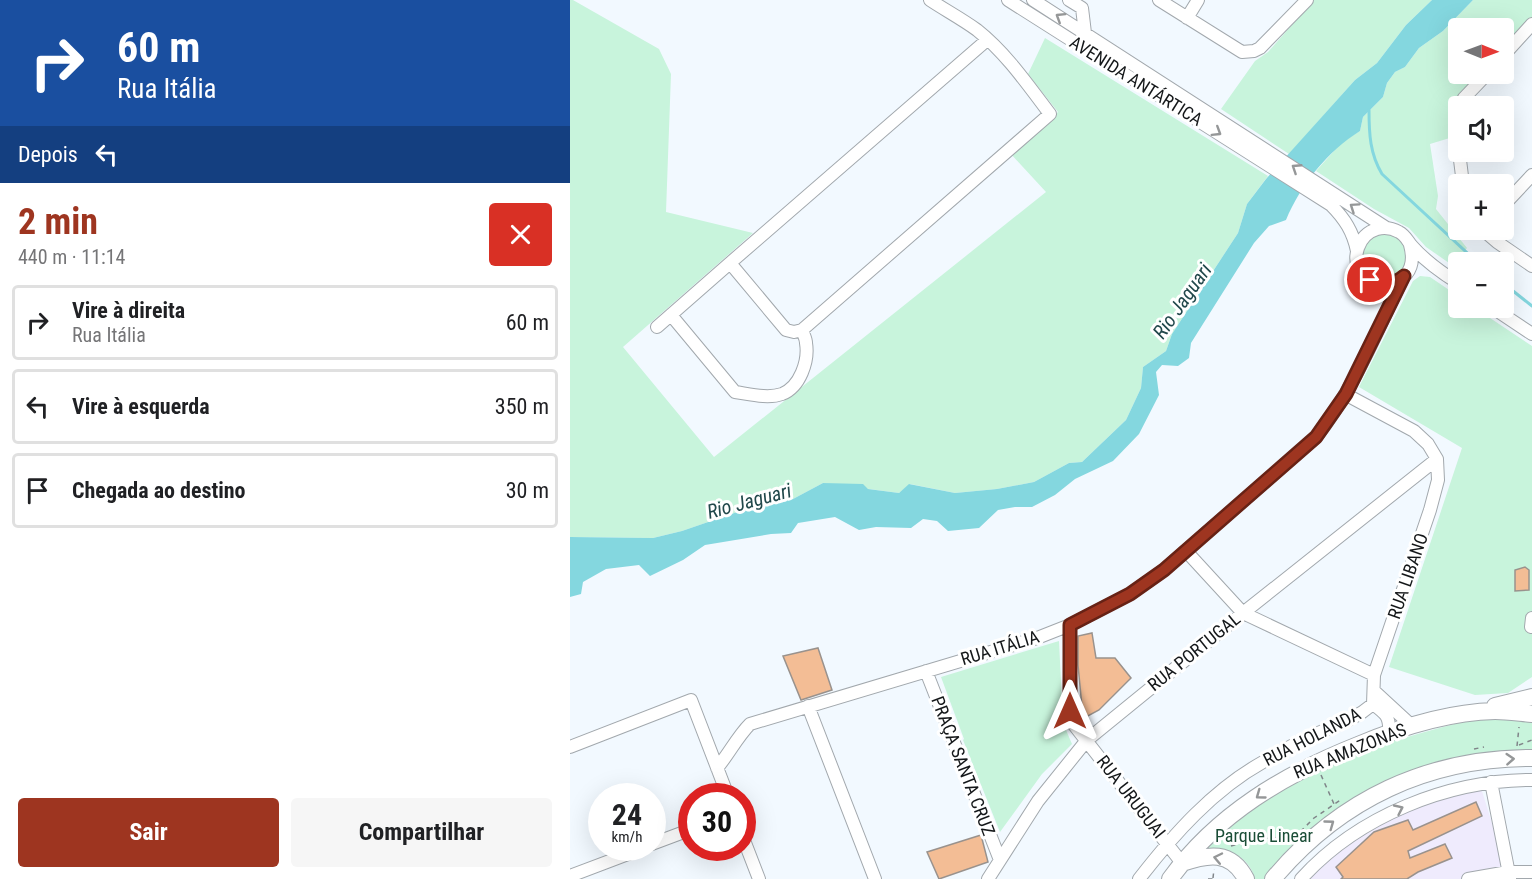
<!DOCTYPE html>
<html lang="pt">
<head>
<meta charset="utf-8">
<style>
	:root { --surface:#fff; --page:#f6f6f6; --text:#202124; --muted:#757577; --line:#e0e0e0; --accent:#9e3520 }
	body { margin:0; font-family:"Roboto Condensed",sans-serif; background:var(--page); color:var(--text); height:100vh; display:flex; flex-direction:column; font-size:22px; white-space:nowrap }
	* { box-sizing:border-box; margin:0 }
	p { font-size:20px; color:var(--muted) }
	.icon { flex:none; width:33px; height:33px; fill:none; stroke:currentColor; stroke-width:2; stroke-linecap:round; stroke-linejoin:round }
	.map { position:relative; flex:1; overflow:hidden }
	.sheet { display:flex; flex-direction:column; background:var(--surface); width:570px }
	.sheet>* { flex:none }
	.top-card { background:#1a4fa0; color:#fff; overflow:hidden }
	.needle { width:39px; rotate:91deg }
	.fabs { position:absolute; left:878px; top:18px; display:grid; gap:12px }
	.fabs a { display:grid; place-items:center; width:66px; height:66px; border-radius:6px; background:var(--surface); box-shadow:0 6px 24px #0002; font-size:30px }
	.speed { position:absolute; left:18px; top:783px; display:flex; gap:12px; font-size:30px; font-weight:700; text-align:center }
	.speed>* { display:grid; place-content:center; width:78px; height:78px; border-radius:50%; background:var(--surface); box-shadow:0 6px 24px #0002; line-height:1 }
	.speed small { font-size:15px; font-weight:400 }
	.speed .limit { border:9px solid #d22; background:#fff; color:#111 }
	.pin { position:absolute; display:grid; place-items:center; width:51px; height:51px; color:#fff; margin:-26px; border:3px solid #fff; border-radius:50%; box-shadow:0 2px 6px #0007 }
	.me { position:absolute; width:66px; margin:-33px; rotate:0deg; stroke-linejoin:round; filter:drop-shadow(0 0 4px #0008) }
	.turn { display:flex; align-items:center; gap:21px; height:126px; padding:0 18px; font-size:27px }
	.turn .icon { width:78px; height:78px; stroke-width:2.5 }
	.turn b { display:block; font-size:42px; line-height:51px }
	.then { display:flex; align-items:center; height:57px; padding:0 18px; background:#0003; gap:12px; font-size:22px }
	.round { display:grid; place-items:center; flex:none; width:63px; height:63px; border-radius:6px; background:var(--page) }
	.headline { display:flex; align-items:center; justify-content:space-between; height:102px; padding:0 18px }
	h1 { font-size:36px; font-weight:700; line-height:45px; color:var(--accent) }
	.cta { display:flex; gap:12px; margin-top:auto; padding:12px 18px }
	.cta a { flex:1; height:69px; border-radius:6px; background:var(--accent); color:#fff; font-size:24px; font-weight:700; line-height:69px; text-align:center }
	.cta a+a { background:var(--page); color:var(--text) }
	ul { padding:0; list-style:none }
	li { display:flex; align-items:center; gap:18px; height:75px; margin:0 12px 9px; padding:0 6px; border:3px solid var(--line); border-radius:6px }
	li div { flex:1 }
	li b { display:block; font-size:22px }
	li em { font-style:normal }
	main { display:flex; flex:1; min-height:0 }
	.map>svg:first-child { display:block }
	.medical { fill:#efebfd }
	.green { fill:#c8f4dc }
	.water { fill:#84d7df }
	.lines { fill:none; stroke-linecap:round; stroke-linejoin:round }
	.stream { stroke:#84d7df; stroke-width:3 }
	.building { fill:#f3bd95; stroke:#99928d; stroke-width:1.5 }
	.minor-casing { stroke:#a2a8ad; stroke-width:14 }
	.major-casing { stroke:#a2a8ad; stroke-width:18 }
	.path { stroke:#808589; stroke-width:1.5; stroke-dasharray:4.5 4.5; stroke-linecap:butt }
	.minor { stroke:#fff; stroke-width:12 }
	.major { stroke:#fff; stroke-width:16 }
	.oneway { stroke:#959798 }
	.route-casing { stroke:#672215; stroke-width:15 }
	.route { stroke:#9e3520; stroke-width:10 }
	.labels { text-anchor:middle; stroke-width:6; stroke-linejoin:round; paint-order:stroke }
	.street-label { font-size:18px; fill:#141719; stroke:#fff }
	.park-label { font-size:18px; fill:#1a4d36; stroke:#fff }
	.water-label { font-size:20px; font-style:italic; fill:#21484b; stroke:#fff }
</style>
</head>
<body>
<main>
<section class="sheet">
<div class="top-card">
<div class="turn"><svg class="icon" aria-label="right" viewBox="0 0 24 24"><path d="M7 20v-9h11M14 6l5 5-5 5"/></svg><div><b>60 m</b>Rua Itália</div></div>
<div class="then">Depois<svg class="icon" aria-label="left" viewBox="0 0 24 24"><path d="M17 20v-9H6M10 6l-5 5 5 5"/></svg></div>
</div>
<div class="headline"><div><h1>2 min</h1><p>440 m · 11:14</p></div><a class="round" style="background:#d93025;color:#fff"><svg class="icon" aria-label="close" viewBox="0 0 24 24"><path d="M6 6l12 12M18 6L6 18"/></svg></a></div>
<ul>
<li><svg class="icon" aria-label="right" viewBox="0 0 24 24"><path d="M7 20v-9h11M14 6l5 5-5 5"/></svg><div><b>Vire à direita</b><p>Rua Itália</p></div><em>60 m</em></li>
<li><svg class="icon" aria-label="left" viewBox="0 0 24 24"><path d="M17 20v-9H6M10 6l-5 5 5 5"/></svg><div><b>Vire à esquerda</b></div><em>350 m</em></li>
<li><svg class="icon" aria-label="arrive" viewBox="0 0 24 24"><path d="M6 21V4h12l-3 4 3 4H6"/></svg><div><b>Chegada ao destino</b></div><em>30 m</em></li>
</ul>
<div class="cta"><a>Sair</a><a>Compartilhar</a></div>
</section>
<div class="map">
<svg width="962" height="879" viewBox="0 0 962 879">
	<rect width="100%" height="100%" fill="#f2f9ff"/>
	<!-- medical -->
	<path class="medical" d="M911 788 937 871 893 879H732L760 852 845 803Z"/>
	<!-- green -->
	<path class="green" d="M0 0H3L89 49 101 74 96 212 183 233 53 347 144 457 476 192 440 153 488 112 458 74 475 38 698 176 677 204 668 233 602 334 596 351 573 367 571 388 556 420 512 462 499 463 464 482 427 489 385 493 340 484 329 493 253 483 223 499H205L112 531 83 538 0 537Z
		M744 0H862L836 25 807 63 785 80 719 154 651 109 685 61 698 52Z
		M903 0H962V20L933 50V28H888V74H911L887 104 883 137 860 144 868 196 866 209 897 248 882 265 856 247 839 228 804 209 746 171 772 142 790 131 793 117 813 97 817 83 825 72 835 67 849 48 873 31Z
		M793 255a22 22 0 1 1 44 0a22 22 0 1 1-44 0Z
		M850 276 860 277 888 296V308H905L962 346V677L938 693 905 695 819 667 892 448 789 387 843 281Z
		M489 641 493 723 502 744 472 774 430 832 393 740 394 739 371 677Z
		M911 717 962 720V751L873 762 722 847 694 879H685C679 856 658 848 636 848 661 827 684 805 712 788 772 752 844 735 911 717Z"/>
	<!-- water -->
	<path class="water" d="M862 0H903L873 31 849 48 835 67 825 72 817 83 813 97 793 117 790 131C758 151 731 184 716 220L699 226 684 243 621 343 619 358 608 366 592 365 586 372 589 395 569 434 543 461 505 479 485 495 462 507H445L428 510 409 528 378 531 367 521 353 519 341 528 306 527 289 530 265 517 228 523 221 533 201 534 135 545 113 560 80 576 69 565 36 569 13 582 11 594 0 597V537L83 538 112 531 205 499H223L253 483 293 484 298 489 329 493 339 484 385 493 427 489 464 482 499 463 512 462 556 420 571 388 573 367 596 351 602 334 668 233 677 204 696 179 785 80 807 63 836 25Z"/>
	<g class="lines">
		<!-- stream -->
		<path class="stream" d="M799 110C799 134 800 154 812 174L907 262
			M933 283 962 306"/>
	</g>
	<!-- building -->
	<path class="building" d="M955 567 959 570V590L945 591V570Z
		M522 633 526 658H545L561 678 529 710 516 717 512 707 508 665V636Z
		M248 648 262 690 231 700 213 656Z
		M906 802 912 816 838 851 840 858 875 844 882 858 848 872 837 879H771L773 877 766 867 804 832 838 820 843 830Z
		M411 835 418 862 369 879 357 852Z"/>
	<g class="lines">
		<!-- minor casing -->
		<g class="minor-casing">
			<path id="minor" d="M360 0C375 10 392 19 407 30 436 53 458 85 480 114L232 330 224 332 216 330 160 263 417 40
				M438 0 761 205C775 219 783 232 787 251
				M463 0 815 227
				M499 0 512 8 515 33
				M589 0 672 52 684 51 690 48 737 0
				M617 18 628 0
				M933 56 962 24
				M890 106 894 98 917 74
				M888 117V135
				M889 152 893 184
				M933 206 962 175
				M913 230 927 242 962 266
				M840 245C855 299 774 291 788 248 791 239 797 232 807 229 814 227 822 228 829 232 835 235 837 240 841 245 854 260 872 273 888 283
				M923 308 962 334
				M101 315 165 392C179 394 198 399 212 394 230 387 239 361 236 343 236 338 233 334 232 330
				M87 327 160 263
				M616 551 673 613 804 675
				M500 625V711L504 725 612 863
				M961 627 962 618
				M356 671 430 860
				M804 691 842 726
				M803 704C815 713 820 716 819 732
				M238 706 305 879
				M0 747 121 700 158 796
				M147 768C159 754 167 737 180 724L467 638 500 625 560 594 594 570 746 437C784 390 807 330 834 276
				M921 782 940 879
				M172 835 189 879
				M82 844 122 829
				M0 876 74 848
				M418 879 468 801 517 740 673 613 867 459
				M569 879C604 834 643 790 693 762 707 754 722 745 737 738 762 726 782 722 803 704L804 675 860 510 868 480 867 459 858 444 844 431 775 394
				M731 879C788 816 878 780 962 780
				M898 879 938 872H962"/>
		</g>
		<!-- major casing -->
		<g class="major-casing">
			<path id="major" d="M925 706 962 697
				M612 863C638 854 661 850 676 879
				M600 879C647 814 715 774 788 745 831 727 878 712 925 711 937 711 950 713 962 714
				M703 879C770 799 858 758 962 758"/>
		</g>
		<!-- path -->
		<path class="path" d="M949 745 962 740
			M947 746 949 727
			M904 749 914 747
			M751 775 764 804
			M661 846 686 839 718 837 728 834 744 818 772 799
			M643 878 644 869
			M638 879H644"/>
		<!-- minor -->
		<use href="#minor" class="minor"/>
		<!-- major -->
		<use href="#major" class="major"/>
	</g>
	<!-- one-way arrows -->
	<defs><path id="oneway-chevron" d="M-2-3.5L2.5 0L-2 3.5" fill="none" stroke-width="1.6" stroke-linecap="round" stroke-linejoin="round" transform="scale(1.5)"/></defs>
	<g class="oneway">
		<use href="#oneway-chevron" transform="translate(490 17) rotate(-148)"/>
		<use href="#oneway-chevron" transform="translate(647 132) rotate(32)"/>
		<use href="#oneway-chevron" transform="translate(726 168) rotate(-147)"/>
		<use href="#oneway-chevron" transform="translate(784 207) rotate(-146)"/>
		<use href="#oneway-chevron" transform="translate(940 759) rotate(-4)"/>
		<use href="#oneway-chevron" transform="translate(690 795) rotate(144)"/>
		<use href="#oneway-chevron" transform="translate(829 809) rotate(-25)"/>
		<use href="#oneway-chevron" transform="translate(760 824) rotate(-36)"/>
		<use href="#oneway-chevron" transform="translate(648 858) rotate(-168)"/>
	</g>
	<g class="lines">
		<!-- route casing -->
		<g class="route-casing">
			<path id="route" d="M500 711V625L560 594 594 570 746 437 776 394 834 276C824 285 812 285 800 280"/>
		</g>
		<!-- route -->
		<use href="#route" class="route"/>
	</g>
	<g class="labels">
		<!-- street labels -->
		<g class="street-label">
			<text transform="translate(566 81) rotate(32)" y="6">AVENIDA ANTÁRTICA</text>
			<text transform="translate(838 576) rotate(-71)" y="6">RUA LIBANO</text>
			<text transform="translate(430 648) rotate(-17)" y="6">RUA ITÁLIA</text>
			<text transform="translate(624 652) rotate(-39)" y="6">RUA PORTUGAL</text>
			<text transform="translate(742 737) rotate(-27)" y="6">RUA HOLANDA</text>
			<text transform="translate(780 751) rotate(-22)" y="6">RUA AMAZONAS</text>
			<text transform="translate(393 766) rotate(69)" y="6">PRAÇA SANTA CRUZ</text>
			<text transform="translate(561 797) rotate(52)" y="6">RUA URUGUAI</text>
		</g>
		<!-- park labels -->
		<g class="park-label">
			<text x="694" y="842">Parque Linear</text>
		</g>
		<!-- water labels -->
		<g class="water-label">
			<text transform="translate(612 301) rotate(-55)" y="7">Rio Jaguari</text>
			<text transform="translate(179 501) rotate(-15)" y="7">Rio Jaguari</text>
		</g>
	</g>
</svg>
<div class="fabs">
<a><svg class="needle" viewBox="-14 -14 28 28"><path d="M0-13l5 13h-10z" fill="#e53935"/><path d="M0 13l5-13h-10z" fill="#757577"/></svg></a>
<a><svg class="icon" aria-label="sound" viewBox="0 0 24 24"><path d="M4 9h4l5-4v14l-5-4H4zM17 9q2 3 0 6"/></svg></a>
<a>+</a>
<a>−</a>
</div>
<div class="speed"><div>24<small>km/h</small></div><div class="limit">30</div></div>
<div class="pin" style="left:800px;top:280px;background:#d93025"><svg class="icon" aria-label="arrive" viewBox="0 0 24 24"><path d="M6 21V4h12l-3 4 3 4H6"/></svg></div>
<svg class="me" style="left:500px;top:711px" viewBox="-20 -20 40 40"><path d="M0-17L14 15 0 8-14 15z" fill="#9e3520" stroke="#fff" stroke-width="4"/></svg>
</div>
</main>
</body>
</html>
